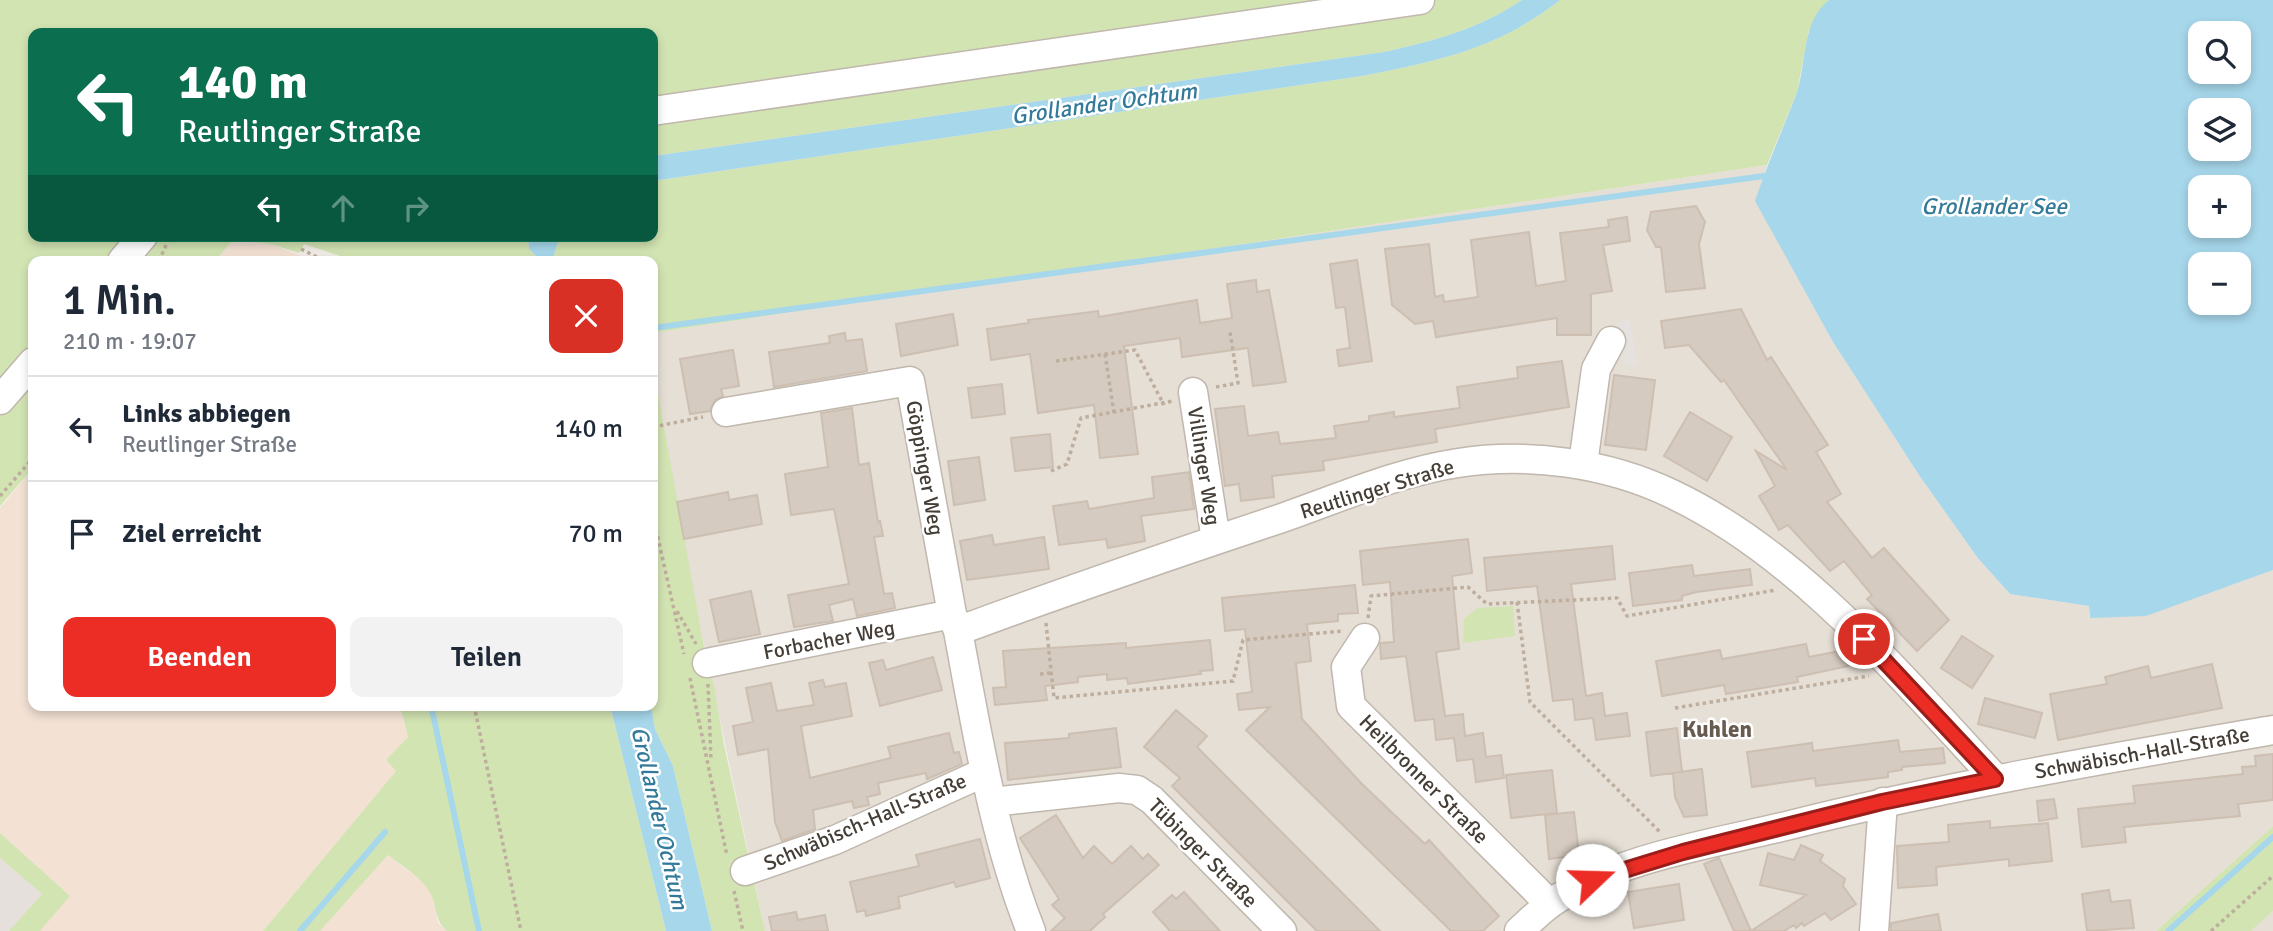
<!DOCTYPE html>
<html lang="de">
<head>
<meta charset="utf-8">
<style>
	:root { --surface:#fff; --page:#f2f2f3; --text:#1f2937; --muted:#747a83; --line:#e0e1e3; --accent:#eb2d26 }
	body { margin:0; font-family:Signika,sans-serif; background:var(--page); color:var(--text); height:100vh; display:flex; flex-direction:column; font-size:26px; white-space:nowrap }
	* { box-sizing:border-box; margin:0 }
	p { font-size:23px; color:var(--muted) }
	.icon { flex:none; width:38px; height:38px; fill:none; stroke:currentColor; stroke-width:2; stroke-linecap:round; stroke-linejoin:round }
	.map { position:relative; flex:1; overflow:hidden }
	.drawer { position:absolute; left:28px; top:256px; width:630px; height:455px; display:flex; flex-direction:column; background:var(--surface); border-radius:14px; box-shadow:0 4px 10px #0003 }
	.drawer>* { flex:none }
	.top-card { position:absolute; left:28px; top:28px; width:630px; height:214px; border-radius:14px; box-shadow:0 4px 10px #0003; background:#0b6e4f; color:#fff; overflow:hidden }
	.controls { position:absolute; left:2188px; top:21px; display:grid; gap:14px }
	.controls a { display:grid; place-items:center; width:63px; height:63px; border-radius:14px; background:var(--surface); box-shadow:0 4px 10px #0003; font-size:35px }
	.pin { position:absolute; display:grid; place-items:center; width:60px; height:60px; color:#fff; margin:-30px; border:4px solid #fff; border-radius:50%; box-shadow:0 2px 7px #0007 }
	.me { position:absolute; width:77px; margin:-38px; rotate:69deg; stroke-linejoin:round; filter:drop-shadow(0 0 5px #0008) }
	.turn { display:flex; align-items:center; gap:24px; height:147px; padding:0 35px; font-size:32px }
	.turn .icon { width:91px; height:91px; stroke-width:2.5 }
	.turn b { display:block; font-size:49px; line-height:60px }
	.lanes { display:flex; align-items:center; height:66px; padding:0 35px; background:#0003; justify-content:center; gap:35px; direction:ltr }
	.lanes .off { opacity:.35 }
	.round { display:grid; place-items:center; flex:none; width:74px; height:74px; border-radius:14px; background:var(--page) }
	.headline { display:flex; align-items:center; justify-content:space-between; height:119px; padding:0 35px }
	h1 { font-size:42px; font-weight:600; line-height:52px }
	.action { display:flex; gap:14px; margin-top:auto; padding:14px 35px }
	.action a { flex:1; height:80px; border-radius:14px; background:var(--accent); color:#fff; font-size:28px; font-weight:600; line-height:80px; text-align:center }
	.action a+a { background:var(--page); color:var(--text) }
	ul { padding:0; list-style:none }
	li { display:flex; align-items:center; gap:21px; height:105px; padding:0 35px; border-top:2px solid var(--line) }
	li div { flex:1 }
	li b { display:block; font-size:26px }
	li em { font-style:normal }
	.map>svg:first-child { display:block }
	.residential { fill:#e6dfd6 }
	.commercial { fill:#f3e2d4 }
	.industrial { fill:#e5e0dc }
	.green { fill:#d3e4b3 }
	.parking { fill:#e4e1df }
	.water { fill:#a7d7eb; fill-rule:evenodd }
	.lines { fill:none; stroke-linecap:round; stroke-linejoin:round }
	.stream { stroke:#a7d7eb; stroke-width:6 }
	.building { fill:#d6cbc0; stroke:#cdbfb1; stroke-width:2 }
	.minor-casing { stroke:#c0b7ad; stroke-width:31 }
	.path { stroke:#beae9d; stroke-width:3.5; stroke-dasharray:3.5 3.5; stroke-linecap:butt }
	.minor { stroke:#fff; stroke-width:28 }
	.route-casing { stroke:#991d19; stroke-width:18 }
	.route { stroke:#eb2d26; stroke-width:12 }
	.labels { text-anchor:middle; stroke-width:5; stroke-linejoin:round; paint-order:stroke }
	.street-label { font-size:21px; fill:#453e37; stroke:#fff }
	.water-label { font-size:23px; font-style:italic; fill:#337a9a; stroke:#fff }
	.neighbourhood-label { font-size:23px; font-weight:bold; fill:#675a4f; stroke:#fff }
</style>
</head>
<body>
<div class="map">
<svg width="2273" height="931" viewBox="0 0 2273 931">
	<rect width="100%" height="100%" fill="#f2eee7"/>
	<!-- residential -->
	<path class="residential" d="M1767 165 1756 201 1833 342 1919 475 1977 557 2010 594 2089 606V618L2229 586 2273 570V826L2156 931H765L696 607 653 366V333Z
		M2273 911V931H2251Z"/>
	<!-- commercial -->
	<path class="commercial" d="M233 240 271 244 314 261H215Z
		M33 469V705H400L408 737 386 760 396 771 263 931H0V508Z
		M388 855 424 883 432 896 438 923 447 931H320Z"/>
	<!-- industrial -->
	<path class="industrial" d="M0 858 42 894 9 931H0Z"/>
	<!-- green -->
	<path class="green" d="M0 0H1522C1479 29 1434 41 1384 52L653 156V33H33V236H528L529 249 541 261H355L304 244 299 253 271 244 233 240 215 261H33V468L0 506Z
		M1560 0H1829L1809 30 1797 92 1767 165 653 333V261H552L560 236H653V181L1362 76C1437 61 1498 49 1560 0Z
		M653 366 707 663 714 685 724 745 765 931H712L673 766 655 729 651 705Z
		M1513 606 1515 636 1463 643 1464 619 1477 608Z
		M400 705H610L666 931H447C435 920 437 910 432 897 424 878 403 867 388 855L320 931H263L396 771 386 760 408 737Z
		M2273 826V911L2251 931H2156Z
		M0 833 70 896 40 931H9L42 894 0 858Z"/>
	<!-- parking -->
	<path class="parking" d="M1630 320 1637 365 1624 366 1617 322Z"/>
	<!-- water -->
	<path class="water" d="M1522 0H1560C1498 49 1437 61 1362 76L653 181V156L1384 52C1434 41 1479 29 1522 0Z
		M1829 0H2273V570L2146 616 2090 618 2089 606 2010 594 1977 557 1919 475 1833 342 1755 201C1767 165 1782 131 1796 95 1807 65 1801 21 1829 0ZM2200 33H2238V72H2200ZM2200 110H2238V149H2200ZM2200 187H2238V226H2200ZM2200 264H2238V303H2200Z
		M528 236H560L552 261H541L529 249Z
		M610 705H651L655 729 673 766 712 931H666Z"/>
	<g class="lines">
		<!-- stream -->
		<path class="stream" d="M653 328 1764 176
			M431 705 479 931
			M300 931 385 832
			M2168 931 2273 837"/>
	</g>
	<!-- building -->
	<path class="building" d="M1696 206 1705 222 1699 244 1705 288 1666 292 1661 247H1656L1647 230 1651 212Z
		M1627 217 1630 241 1603 245 1612 291 1591 294V335H1557V318L1436 337 1433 321 1415 324 1392 305 1385 249 1429 244 1435 297 1443 295 1444 302 1478 297 1471 240 1529 232 1536 286 1566 281 1560 233 1609 227 1608 220Z
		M1357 260 1372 361 1339 366 1337 350 1350 348 1345 307 1336 308 1330 264Z
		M1256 280 1257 292 1269 290 1286 382 1253 386 1248 348 1182 357 1180 338 1124 346 1138 454 1100 458 1094 405 1038 413 1030 354 991 360 987 329 1029 323 1028 320 1098 311 1099 317 1197 300 1200 323 1232 318 1227 284Z
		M1741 309 1767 360 1771 357 1828 445 1816 452 1841 494 1827 502 1872 558 1884 548 1949 620 1917 651 1867 599 1872 595 1844 561 1830 571 1788 525 1779 530 1759 496 1775 486 1756 451 1787 470 1724 380 1721 382 1689 345 1665 348 1661 321Z
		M953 314 958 345 901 356 896 324Z
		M845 333 846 341 862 339 867 371 774 387 769 352 830 343 829 336Z
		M733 350 739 386 721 389 723 396 715 400 710 411 690 414 680 359Z
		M1562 361 1569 407 1435 429 1437 442 1323 461 1324 470 1272 476 1274 497 1241 501 1239 484 1225 486 1215 409 1244 406 1248 436 1278 432 1280 444 1336 438 1334 426 1369 421V416L1394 412V417L1460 408 1457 387 1518 378 1517 367Z
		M1614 375 1655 380 1646 450 1605 445Z
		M1002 384 1005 414 972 418 968 388Z
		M852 408 859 465 869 463 878 522 880 521 883 536 874 537 884 594 892 593 895 608 857 616 853 599 829 605 833 621 794 627 788 595 849 584 834 509 791 515 785 474 828 467 821 413Z
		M1690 412 1732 437 1707 481 1664 456Z
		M1050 434 1053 467 1015 471 1011 438Z
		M979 457 985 500 954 505 948 461Z
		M1189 472 1194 509 1141 516 1145 541 1108 548 1106 539 1059 545 1053 506 1087 501 1089 509 1154 498 1152 477Z
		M728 492 729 500 757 495 762 524 684 539 677 502Z
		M992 535 994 545 1044 537 1049 569 967 580 960 541Z
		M1468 539 1472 573 1452 576 1459 649 1436 652 1445 716 1463 714 1465 736 1483 733 1486 757 1501 755 1504 778 1476 782 1473 759 1457 761 1454 738 1436 740 1434 719 1415 721 1406 656 1381 659 1380 643 1394 642 1390 582 1363 585 1360 551Z
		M1612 546 1615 579 1571 584 1586 696 1602 693 1605 716 1627 713 1630 736 1596 740 1593 718 1575 720 1573 699 1553 701 1537 586 1487 591 1484 558Z
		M1692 565 1694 576 1750 569 1752 585 1696 592 1682 596V600L1633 606 1629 573Z
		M1355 585 1358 613 1338 614V621L1307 624 1311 661 1296 663 1302 719 1361 783 1425 844 1429 840 1499 916 1483 931H1451L1246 730 1270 707 1239 710 1237 694 1252 692 1245 629 1225 631 1222 598Z
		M751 591 760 634 719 642 710 600Z
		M1962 636 1993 656 1972 688 1941 668Z
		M1210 640 1213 670 1200 671 1201 674 1128 684 1127 678 1107 680V674L1078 677V682L1045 686 1047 700 995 705 993 688 1006 687 1003 651 1126 643V648Z
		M1806 644 1809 657 1845 650 1848 666 1797 677 1798 682 1726 694 1724 685 1662 696 1656 661 1720 650 1722 659Z
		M933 657 942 690 880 706 869 663 883 660 886 670Z
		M2212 664 2222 708 2058 740 2050 694 2107 684 2105 677 2148 666 2151 678Z
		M823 680 825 687 846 683 852 716 801 726 810 778 891 758 888 747 949 733 954 753 959 752 962 764 927 779 926 773 878 783 880 794 867 797 869 805 854 808 852 801 813 810 815 829 782 841 775 822 768 749 738 755 733 726 753 722 746 688 771 683 777 711 814 705 809 683Z
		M1985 698 2042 713 2035 738 1978 724Z
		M1176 710 1207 736 1197 747 1380 931H1317L1172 786 1180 778 1144 747Z
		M1116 728 1121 767 1008 780 1005 743 1069 738V734Z
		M1677 728 1682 772 1651 776 1646 732Z
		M1898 740 1900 752 1943 748 1945 763 1902 767V770L1888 772V777L1816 786 1815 778 1752 787 1747 752 1812 743 1813 751Z
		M2273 754V800L2238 804 2240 816 2124 827 2126 842 2082 847 2078 809 2135 803 2133 786 2243 774 2242 767 2256 766 2255 756Z
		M1702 769 1707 815 1684 817 1675 797 1673 773Z
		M1552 770 1557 813 1511 818 1506 775Z
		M2054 799 2057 818 2039 821 2037 801Z
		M1574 812 1579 855 1549 859 1545 815Z
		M1056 815 1083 858 1094 846 1112 864 1131 846 1143 859 1148 854 1159 865 1103 914 1105 917 1090 931H1051L1065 918 1052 905 1059 899 1020 838Z
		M1990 821V828L2048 823 2052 861 2009 866V859L1936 867 1937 885 1898 888 1897 846 1949 842 1948 825Z
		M980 839 990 878 956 887 954 882 898 897 900 908 866 916 865 910 857 912 850 882 919 866 916 855Z
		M1801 845 1823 855 1820 861 1845 879 1843 886 1856 904 1831 920 1825 913 1804 926 1802 923 1796 928 1794 925 1784 931H1751L1806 895 1760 885 1768 853 1794 860Z
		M1719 858 1751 931H1734L1704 864Z
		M1679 884 1684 920 1634 928 1628 892Z
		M2109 890 2111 902 2130 900 2134 928 2087 931 2082 894Z
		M1184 892 1220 931H1170L1153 912 1172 895 1176 899Z
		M796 912 798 920 825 915 828 931H772L769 917Z
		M1938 914 1941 931H1891V923Z"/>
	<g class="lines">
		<!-- minor casing -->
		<g class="minor-casing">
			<path id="minor" d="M653 111 1420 0
				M122 261 143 236
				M1193 392 1216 540
				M0 400 33 362
				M726 412 910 381 952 614 958 631C977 732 993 835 1031 931
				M1583 464 1596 369 1611 341
				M958 631C1065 591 1174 554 1282 518 1339 498 1398 472 1458 463 1528 452 1608 463 1672 494 1799 554 1901 677 1995 778
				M1365 638 1346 667 1351 706 1550 904
				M707 663 952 614
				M992 802 1119 788 1137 790 1152 800 1282 931
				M745 871 835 840 985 772
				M1519 931C1529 922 1540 911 1551 903 1618 857 1708 845 1786 826 1946 786 2110 758 2273 730
				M1874 931 1883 802"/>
		</g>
		<!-- path -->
		<path class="path" d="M301 249 325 261
			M159 261 170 236
			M1105 354 1114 413
			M1056 361 1135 350 1164 405
			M1216 387 1238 383 1230 332
			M653 427 703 417
			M1051 471 1067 464 1081 418 1173 401
			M0 496 33 458
			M653 516 684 654
			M1517 602 1530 702 1660 832
			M677 611 696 644
			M1368 618 1371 596 1468 587 1487 604 1617 598 1627 616 1776 590
			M1046 623 1054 698 1233 681 1243 640 1343 631
			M1040 674 1051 673
			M690 678 727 856
			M708 684 711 760
			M474 705 521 931
			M1675 708 1869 676
			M734 891 743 931
			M2211 931 2273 876"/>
		<!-- minor -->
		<use href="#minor" class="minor"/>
	</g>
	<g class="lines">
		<!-- route casing -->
		<g class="route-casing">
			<path id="route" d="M1592 880 1683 852 1882 802 1995 779 1864 639"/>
		</g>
		<!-- route -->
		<use href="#route" class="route"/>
	</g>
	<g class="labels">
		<!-- street labels -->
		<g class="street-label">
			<text transform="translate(1204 466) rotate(81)" y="7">Villinger Weg</text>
			<text transform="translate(925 468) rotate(80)" y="7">Göppinger Weg</text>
			<text transform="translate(1377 489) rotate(-17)" y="7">Reutlinger Straße</text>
			<text transform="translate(829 640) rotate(-11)" y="7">Forbacher Weg</text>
			<text transform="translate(2142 753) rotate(-10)" y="7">Schwäbisch-Hall-Straße</text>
			<text transform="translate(1424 779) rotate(45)" y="7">Heilbronner Straße</text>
			<text transform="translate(865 822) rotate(-23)" y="7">Schwäbisch-Hall-Straße</text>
			<text transform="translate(1203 853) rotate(45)" y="7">Tübinger Straße</text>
		</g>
		<!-- water labels -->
		<g class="water-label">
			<text transform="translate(1104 103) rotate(-8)" y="8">Grollander Ochtum</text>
			<text x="1994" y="214">Grollander See</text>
			<text transform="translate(660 818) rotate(77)" y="8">Grollander Ochtum</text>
		</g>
		<!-- neighbourhood labels -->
		<g class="neighbourhood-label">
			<text x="1717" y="737">Kuhlen</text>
		</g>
	</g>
</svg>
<div class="controls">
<a><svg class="icon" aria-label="search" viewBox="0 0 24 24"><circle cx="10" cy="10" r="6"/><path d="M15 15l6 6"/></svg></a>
<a><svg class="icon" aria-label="layers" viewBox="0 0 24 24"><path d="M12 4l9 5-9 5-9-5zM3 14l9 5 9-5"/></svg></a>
<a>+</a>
<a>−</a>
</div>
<div class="pin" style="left:1864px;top:639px;background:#d93025"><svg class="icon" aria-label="arrive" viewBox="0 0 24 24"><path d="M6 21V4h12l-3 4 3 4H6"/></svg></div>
<svg class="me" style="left:1592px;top:880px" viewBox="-20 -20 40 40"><circle r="19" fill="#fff"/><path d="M0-13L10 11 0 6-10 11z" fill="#eb2d26"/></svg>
<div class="top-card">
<div class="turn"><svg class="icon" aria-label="left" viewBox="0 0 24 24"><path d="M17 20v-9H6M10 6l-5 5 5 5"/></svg><div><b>140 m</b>Reutlinger Straße</div></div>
<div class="lanes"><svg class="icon" aria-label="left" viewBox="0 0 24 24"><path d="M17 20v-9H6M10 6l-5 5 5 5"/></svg><svg class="icon off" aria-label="ahead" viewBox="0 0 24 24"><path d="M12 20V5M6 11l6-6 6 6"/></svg><svg class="icon off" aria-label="right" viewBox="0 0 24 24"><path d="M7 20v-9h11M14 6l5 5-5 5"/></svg></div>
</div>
<section class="drawer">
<div class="headline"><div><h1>1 Min.</h1><p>210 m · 19:07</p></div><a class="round" style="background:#d93025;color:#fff"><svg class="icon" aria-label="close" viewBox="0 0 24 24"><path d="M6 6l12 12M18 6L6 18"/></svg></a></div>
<ul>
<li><svg class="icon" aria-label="left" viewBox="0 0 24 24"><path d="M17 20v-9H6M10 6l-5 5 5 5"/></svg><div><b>Links abbiegen</b><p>Reutlinger Straße</p></div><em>140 m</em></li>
<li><svg class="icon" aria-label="arrive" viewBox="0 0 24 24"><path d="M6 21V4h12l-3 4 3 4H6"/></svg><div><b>Ziel erreicht</b></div><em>70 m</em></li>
</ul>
<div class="action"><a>Beenden</a><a>Teilen</a></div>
</section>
</div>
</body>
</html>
